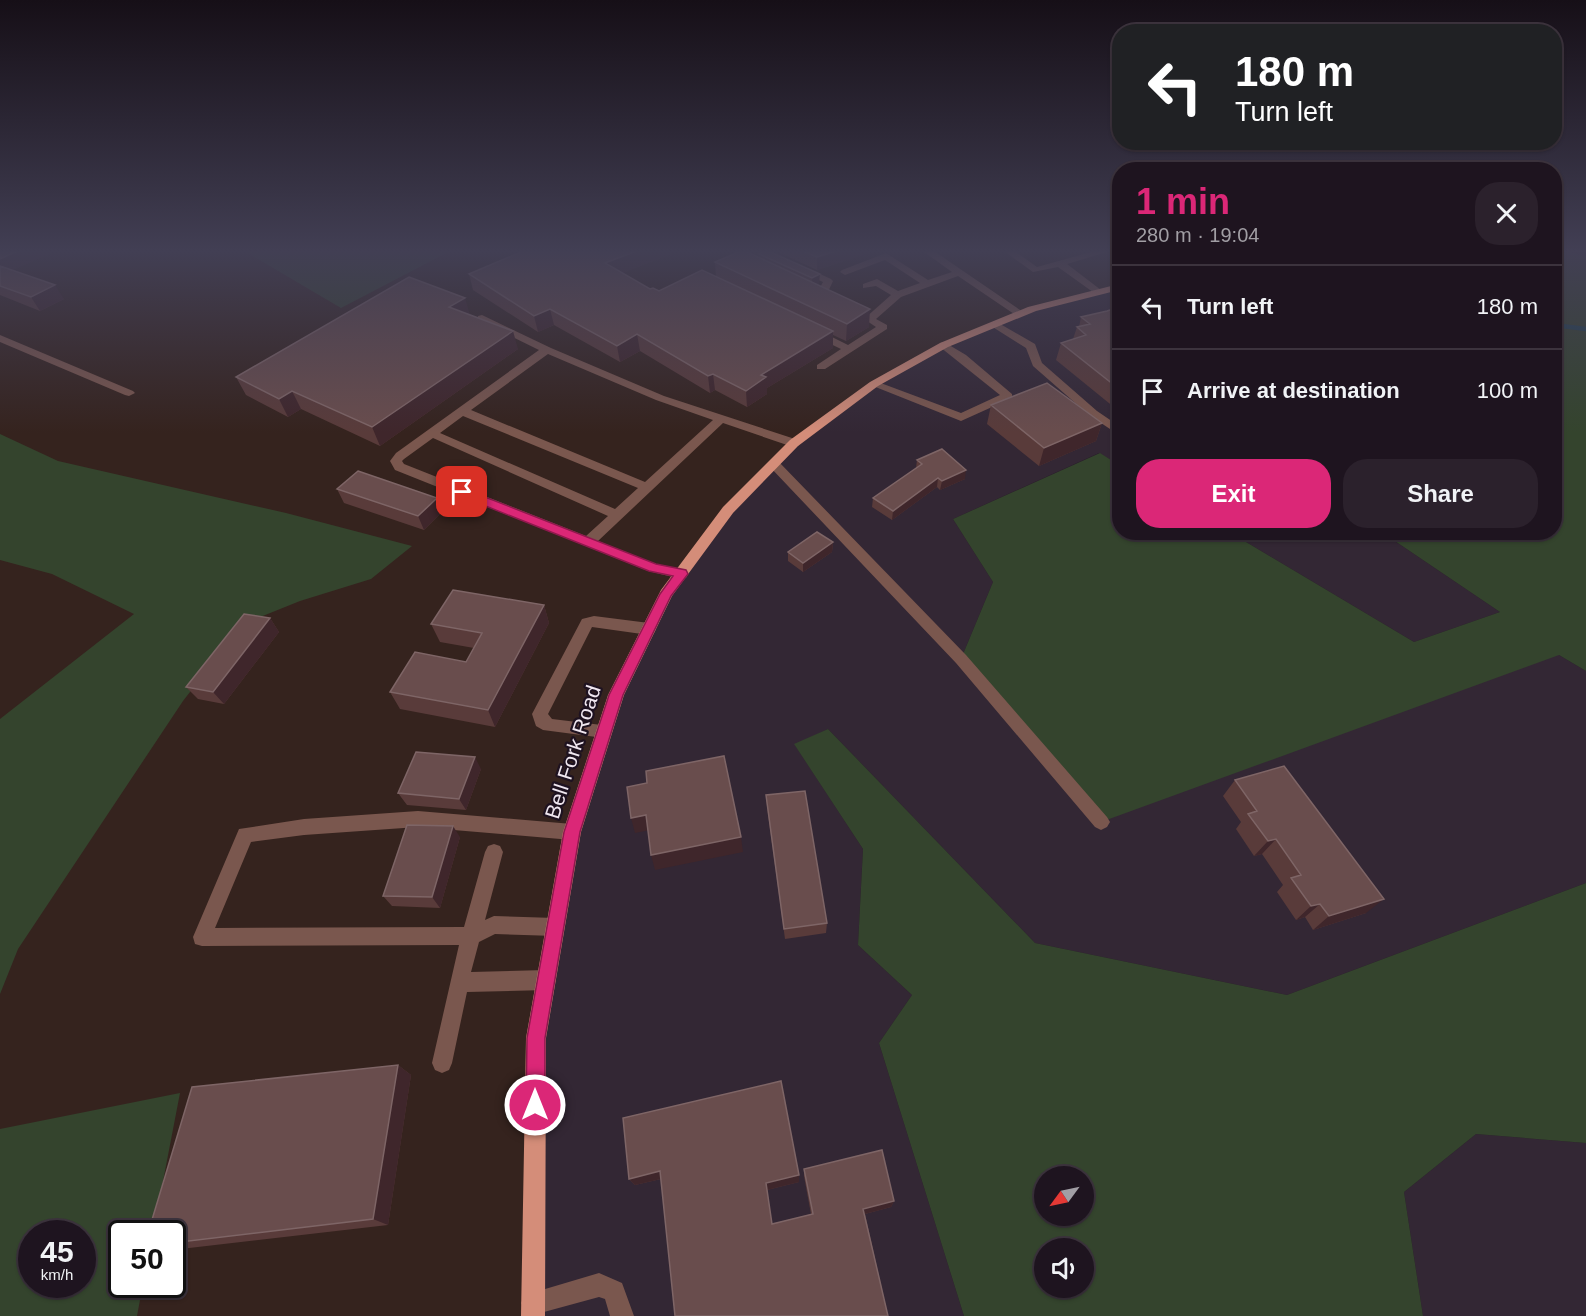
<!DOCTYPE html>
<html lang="en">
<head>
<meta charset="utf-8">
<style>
	:root { --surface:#1e141f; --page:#2b212c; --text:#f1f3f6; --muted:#a19ea4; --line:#3c333d; --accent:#db2777 }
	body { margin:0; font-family:Arial,sans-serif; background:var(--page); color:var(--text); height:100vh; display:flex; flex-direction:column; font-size:22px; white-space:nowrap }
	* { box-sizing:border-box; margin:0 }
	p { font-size:20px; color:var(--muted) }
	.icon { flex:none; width:33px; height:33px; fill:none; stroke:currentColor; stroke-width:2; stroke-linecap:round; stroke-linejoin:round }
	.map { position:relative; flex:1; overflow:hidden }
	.sheet { position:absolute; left:1112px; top:162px; width:450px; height:378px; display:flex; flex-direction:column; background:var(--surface); border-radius:24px; box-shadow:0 2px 4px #0004,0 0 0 2px var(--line) }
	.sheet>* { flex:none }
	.top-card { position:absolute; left:1112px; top:24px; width:450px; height:126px; border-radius:24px; box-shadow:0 2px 4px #0004,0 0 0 2px var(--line); background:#202124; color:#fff; overflow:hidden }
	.needle { width:39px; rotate:237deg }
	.fabs { position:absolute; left:1034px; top:1166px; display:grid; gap:12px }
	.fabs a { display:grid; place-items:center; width:60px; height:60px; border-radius:50%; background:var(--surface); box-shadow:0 2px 4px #0004,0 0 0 2px var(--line); font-size:30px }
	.speed { position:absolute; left:18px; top:1220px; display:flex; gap:12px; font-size:30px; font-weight:700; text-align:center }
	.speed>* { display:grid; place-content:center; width:78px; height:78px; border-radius:50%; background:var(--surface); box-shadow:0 2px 4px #0004,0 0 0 2px var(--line); line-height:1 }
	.speed small { font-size:15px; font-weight:400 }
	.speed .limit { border:3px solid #111; border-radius:9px; background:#fff; color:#111 }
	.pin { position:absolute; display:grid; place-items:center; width:51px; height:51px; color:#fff; margin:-26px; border-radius:12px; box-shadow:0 3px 9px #0006 }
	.me { position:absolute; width:66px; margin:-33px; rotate:0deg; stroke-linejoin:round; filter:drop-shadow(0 0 4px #0008) }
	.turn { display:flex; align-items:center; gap:21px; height:126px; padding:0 24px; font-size:27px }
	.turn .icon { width:78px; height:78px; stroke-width:2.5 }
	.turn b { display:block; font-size:42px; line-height:51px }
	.round { display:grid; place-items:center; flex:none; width:63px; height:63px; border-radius:24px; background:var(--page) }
	.overview { display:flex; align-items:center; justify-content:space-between; height:102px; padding:0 24px }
	h1 { font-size:36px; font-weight:700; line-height:45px; color:var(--accent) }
	.button { display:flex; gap:12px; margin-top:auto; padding:12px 24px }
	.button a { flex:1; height:69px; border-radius:24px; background:var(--accent); color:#fff; font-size:24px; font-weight:700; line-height:69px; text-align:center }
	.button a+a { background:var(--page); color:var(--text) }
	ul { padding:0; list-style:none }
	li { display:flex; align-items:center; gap:18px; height:84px; padding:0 24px; border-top:2px solid var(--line) }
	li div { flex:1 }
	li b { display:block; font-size:22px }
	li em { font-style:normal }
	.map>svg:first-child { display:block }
	.commercial { fill:#332734 }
	.industrial { fill:#35231e; fill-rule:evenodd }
	.green { fill:#34442d; fill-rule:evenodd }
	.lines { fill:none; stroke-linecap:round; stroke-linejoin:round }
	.stream { stroke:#1f4251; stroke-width:4.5 }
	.minor { fill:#7a574e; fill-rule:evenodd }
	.major { fill:#d48d79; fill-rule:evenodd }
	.wall { fill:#593b3a }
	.shaded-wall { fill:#3f262b }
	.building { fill:#694d4d; stroke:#7e6566; stroke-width:1.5 }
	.route { fill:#db2777; stroke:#8e194d; stroke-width:1.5 }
	.labels { text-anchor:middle; stroke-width:4.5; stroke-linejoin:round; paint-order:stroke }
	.street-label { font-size:21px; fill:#efe6ef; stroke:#1e1220 }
</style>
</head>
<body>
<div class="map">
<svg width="1586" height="1316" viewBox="0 0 1586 1316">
	<rect width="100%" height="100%" fill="#281b29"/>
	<!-- commercial -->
	<path class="commercial" d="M1119 287V465L1099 453 953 519 993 582 961 659 1559 655 1586 671V883L1287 995 1035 943 828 729 795 745 863 849 858 945 912 995 879 1043 964 1316H533L536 1038 572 832 616 695 666 594 728 510 794 443 874 384 944 345 1032 309Z
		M1231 533H1383L1500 612 1414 642Z
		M1476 1134 1586 1143V1316H1423L1404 1192Z"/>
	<!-- industrial -->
	<path class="industrial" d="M0 249H1119V287L1032 309 995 324 874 384 794 443 728 510 666 594 616 695 572 832 536 1038 533 1316H0ZM32 1233H82V1284H32ZM122 1233H172V1284H122Z"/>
	<!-- green -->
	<path class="green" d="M241 249H454L341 308Z
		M1554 249 1586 256V671L1559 655 1101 822 961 659 993 582 953 519 1100 453 1119 465V532L1231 533 1414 642 1500 612 1383 533 1554 532Z
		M0 434 58 461 286 513 412 546 371 579 300 601 243 624 183 701 18 949 0 994V719L134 614 52 574 0 560Z
		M828 729 1035 943 1287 995 1586 883V1143L1476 1134 1404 1192 1423 1316H964L879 1043 912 995 858 945 863 849 794 744ZM1044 1176H1083V1215H1044ZM1044 1248H1083V1287H1044Z
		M180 1093 153 1233H122V1284H143L137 1316H0V1129ZM32 1233H82V1284H32Z"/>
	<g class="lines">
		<!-- stream -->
		<path class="stream" d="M1554 325 1586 329"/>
		<!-- minor -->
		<path class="minor" d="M920 249H931L1026 314 1017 316 958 276 901 297 876 319 887 325V329L825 369H817V365L841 349 812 335V331H820L848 345 876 327 864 319 891 295 876 286 863 288V284L877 279 898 291 920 283 885 260 845 275 840 272 842 270 886 253 928 280 952 272Z
			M1001 249H1012L1037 267 1102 249H1117L1067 264 1101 290V294L1097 295 1058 267 1033 272Z
			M799 267H805L831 279 833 281 826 296 834 299V303L816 299 815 297 823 282 799 271Z
			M482 315 551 348 664 396 798 440 800 443 798 446H790L723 423 598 541 656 564 686 570 688 574 686 578 681 579 648 571 395 470 390 461 396 453 539 350 478 320V316ZM548 354 656 400 713 420 645 482 471 410ZM463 416 638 488 615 509 440 433ZM433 438 608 516 586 536 404 464 402 461 404 459Z
			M995 321 1035 344 1042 363 1097 411 1119 426V435L1089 415 1033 366 1026 348 991 326 990 324Z
			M0 335 133 391 135 393 129 396 125 395 0 342Z
			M944 342 966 355 1012 394V398L961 421 868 384 874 381 878 382 961 413 1000 395 940 347V343Z
			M774 460 778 461 966 655 1107 817 1110 822 1107 827 1101 830 1095 827 956 663 770 467 768 464 770 461Z
			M594 616 649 623 654 625 656 629 654 633 649 635 592 627 548 714 552 719 610 726 612 731 610 736 604 738 543 730 536 726 532 714 582 619Z
			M418 811 572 824 578 826 581 832 578 838 572 840 418 827 304 835 251 842 215 928 464 927 485 852 488 846 494 844 500 846 503 852 485 920 494 916 555 918 562 921 564 927 562 933 555 936 495 934 479 942 471 972 546 970 553 973 556 980 553 987 546 990 467 992 452 1063 449 1070 442 1073 435 1070 432 1063 459 945 202 946 195 944 193 937 239 829 304 819Z
			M599 1273 622 1283 634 1316H610L605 1299 599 1297 533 1315 525 1311 521 1303 525 1295Z"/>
		<!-- major -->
		<path class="major" d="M1119 284V290L1036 311 948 347 878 386 798 446 733 513 672 596 624 695 581 832 546 1038 545 1316H521L526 1038 563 832 608 695 661 590 723 507 790 440 870 382 940 343 1028 307Z"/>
	</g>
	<!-- wall -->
	<path class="wall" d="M0 249H60L12 270 64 299 40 311 0 295Z
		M528 249H684L622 273 650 289 659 291 716 277 715 262 759 257V254L766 250 819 283 817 284 869 327 846 341 833 335V348L767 388V394L747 407 715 390 710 393 640 351 620 362 554 325 538 332 473 290 469 274Z
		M778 249H869L868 253 817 270 778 252Z
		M1119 307V419L1113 414 1115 408 1056 360 1061 343 1073 339 1077 327H1079L1081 317 1107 311Z
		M470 315 518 349 380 446 301 409 288 417 246 395 236 377Z
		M991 405 1102 423 1096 441 1039 466 987 424Z
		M917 460 965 479 940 490 937 487 892 520 872 507 873 498 916 468Z
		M337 489 443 511 424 530 344 503Z
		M833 542 832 552 803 572 788 561V552Z
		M544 605 549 623 495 727 400 709 390 692 466 662 474 648 440 642 431 624Z
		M270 618 279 632 224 704 198 699 186 687Z
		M481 769 466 810 407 805 398 793Z
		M1235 780 1366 913 1313 930 1305 917 1296 920 1277 892 1283 885 1262 854 1254 856 1236 829 1241 822 1223 796Z
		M766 795 827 923 826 933 785 939 767 807Z
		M460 837 440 908 392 906 383 896Z
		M398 1065 411 1075 388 1225 172 1250V1233Z
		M781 1081 799 1175V1182L767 1190 772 1224 811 1214 804 1176V1169L882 1150 894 1201 891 1207 865 1214 888 1316H675L661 1179 635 1185 629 1179 623 1118Z"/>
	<!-- shaded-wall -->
	<path class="shaded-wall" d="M22 249H60L0 276V259Z
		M642 249H684L607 279 605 263Z
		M843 249H869L868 253 817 270V257Z
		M820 274 819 283 812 287V278Z
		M55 285 64 299 40 311 31 297Z
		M465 298 470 315 449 307Z
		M550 309 554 325 538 332 534 316Z
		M870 309 869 327 846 341 847 324Z
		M513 331 518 349 380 446 372 427Z
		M833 331V348L767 388V394L747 407 746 391 761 375Z
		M637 334 640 351 620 362 617 346Z
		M713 374 715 390 710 393 708 376Z
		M292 391 301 409 288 417 279 399Z
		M1102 423 1096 441 1039 466 1044 448Z
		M966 470 965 479 940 490 942 481Z
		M938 478 937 487 892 520 893 511Z
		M437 498 443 511 424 530 418 516Z
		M833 542 832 552 803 572V563Z
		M544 605 549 623 495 727 488 710Z
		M270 618 279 632 224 704 213 692Z
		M475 757 481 769 466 810 459 799Z
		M646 815 650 830 635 833 631 818Z
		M453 826 460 837 440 908 432 897Z
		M741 837 743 852 655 870 651 855Z
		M1276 839 1262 854 1254 856 1268 841Z
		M1384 899 1366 913 1313 930 1329 916Z
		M1320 904 1305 917 1296 920 1311 906Z
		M398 1065 411 1075 388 1225 373 1219Z
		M660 1171 665 1178 635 1185 629 1179Z
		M799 1175V1182L767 1190 766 1183Z
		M894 1201 891 1207 861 1215 863 1209Z"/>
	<!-- building -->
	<path class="building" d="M0 249H22L0 259Z
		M528 249H642L605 263 650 289 653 288 659 291 702 270 833 331 761 375 766 377 746 391 713 374 708 376 637 334 617 346 550 309 534 316 469 274Z
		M798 249H843L817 257Z
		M743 250 870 309 847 324 715 262Z
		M766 250 820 274 812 278 759 254Z
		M0 266 55 285 31 297 0 286Z
		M409 277 465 298 449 307 513 331 372 427 292 391 279 399 236 377Z
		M1119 307V389L1061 343 1086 335 1077 327 1090 324 1081 317 1107 311Z
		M1047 383 1102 423 1044 448 991 405Z
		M942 449 966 470 942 481 938 478 893 511 873 498 922 464 917 460Z
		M358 471 437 498 418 516 337 489Z
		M817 532 833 542 803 563 788 552Z
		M453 590 544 605 488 710 390 692 415 652 466 662 482 633 431 624Z
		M244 614 270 618 213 692 186 687Z
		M416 752 475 757 459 799 398 793Z
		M724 756 741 837 651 855 646 815 631 818 627 787 647 783 646 771Z
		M1284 766 1384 899 1329 916 1320 904 1311 906 1291 878 1301 875 1276 839 1268 841 1248 814 1257 811 1235 780Z
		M805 791 827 923 784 929 766 795Z
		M407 825 453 826 432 897 383 896Z
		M398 1065 373 1219 172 1243V1233H148L192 1087Z
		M781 1081 799 1175 766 1183 772 1224 813 1214 804 1169 882 1150 894 1201 863 1209 888 1316H675L660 1171 629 1179 623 1118Z"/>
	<!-- sky -->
	<linearGradient id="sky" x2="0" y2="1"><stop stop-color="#160f17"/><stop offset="0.58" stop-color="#423f54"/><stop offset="1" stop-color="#423f54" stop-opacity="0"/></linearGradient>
	<rect width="1586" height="433" fill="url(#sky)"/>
	<!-- route -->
	<path class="route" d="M462 488 656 564 686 570 688 574 671 596 623 695 580 832 545 1038V1105L542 1111 535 1114 529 1111 526 1105 527 1038 564 832 609 695 660 594 673 576 649 571 458 495V489Z"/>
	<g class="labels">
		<!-- street labels -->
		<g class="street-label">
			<text transform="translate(573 752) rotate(-72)" y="7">Bell Fork Road</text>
		</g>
	</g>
</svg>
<div class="fabs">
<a><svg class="needle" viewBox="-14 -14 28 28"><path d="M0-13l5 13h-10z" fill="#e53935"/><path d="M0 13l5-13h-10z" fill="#a19ea4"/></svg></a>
<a><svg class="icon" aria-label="sound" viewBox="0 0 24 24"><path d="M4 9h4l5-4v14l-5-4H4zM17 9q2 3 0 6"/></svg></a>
</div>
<div class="speed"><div>45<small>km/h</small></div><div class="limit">50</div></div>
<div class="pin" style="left:462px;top:492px;background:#d93025"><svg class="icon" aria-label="arrive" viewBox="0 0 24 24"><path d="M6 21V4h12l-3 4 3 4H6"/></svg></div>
<svg class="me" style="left:535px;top:1105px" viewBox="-20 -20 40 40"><circle r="17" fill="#db2777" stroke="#fff" stroke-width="3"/><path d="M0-11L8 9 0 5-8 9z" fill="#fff"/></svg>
<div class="top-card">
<div class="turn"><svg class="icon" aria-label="left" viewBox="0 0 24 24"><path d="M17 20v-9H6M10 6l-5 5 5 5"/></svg><div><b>180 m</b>Turn left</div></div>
</div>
<section class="sheet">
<div class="overview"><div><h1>1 min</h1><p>280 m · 19:04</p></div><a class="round"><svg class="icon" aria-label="close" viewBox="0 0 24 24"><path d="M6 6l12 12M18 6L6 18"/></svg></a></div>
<ul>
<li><svg class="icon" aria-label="left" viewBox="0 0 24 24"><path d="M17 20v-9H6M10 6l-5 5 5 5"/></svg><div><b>Turn left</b></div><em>180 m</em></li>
<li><svg class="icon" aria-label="arrive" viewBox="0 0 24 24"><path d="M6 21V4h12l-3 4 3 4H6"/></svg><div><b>Arrive at destination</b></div><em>100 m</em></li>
</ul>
<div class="button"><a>Exit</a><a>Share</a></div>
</section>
</div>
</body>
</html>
